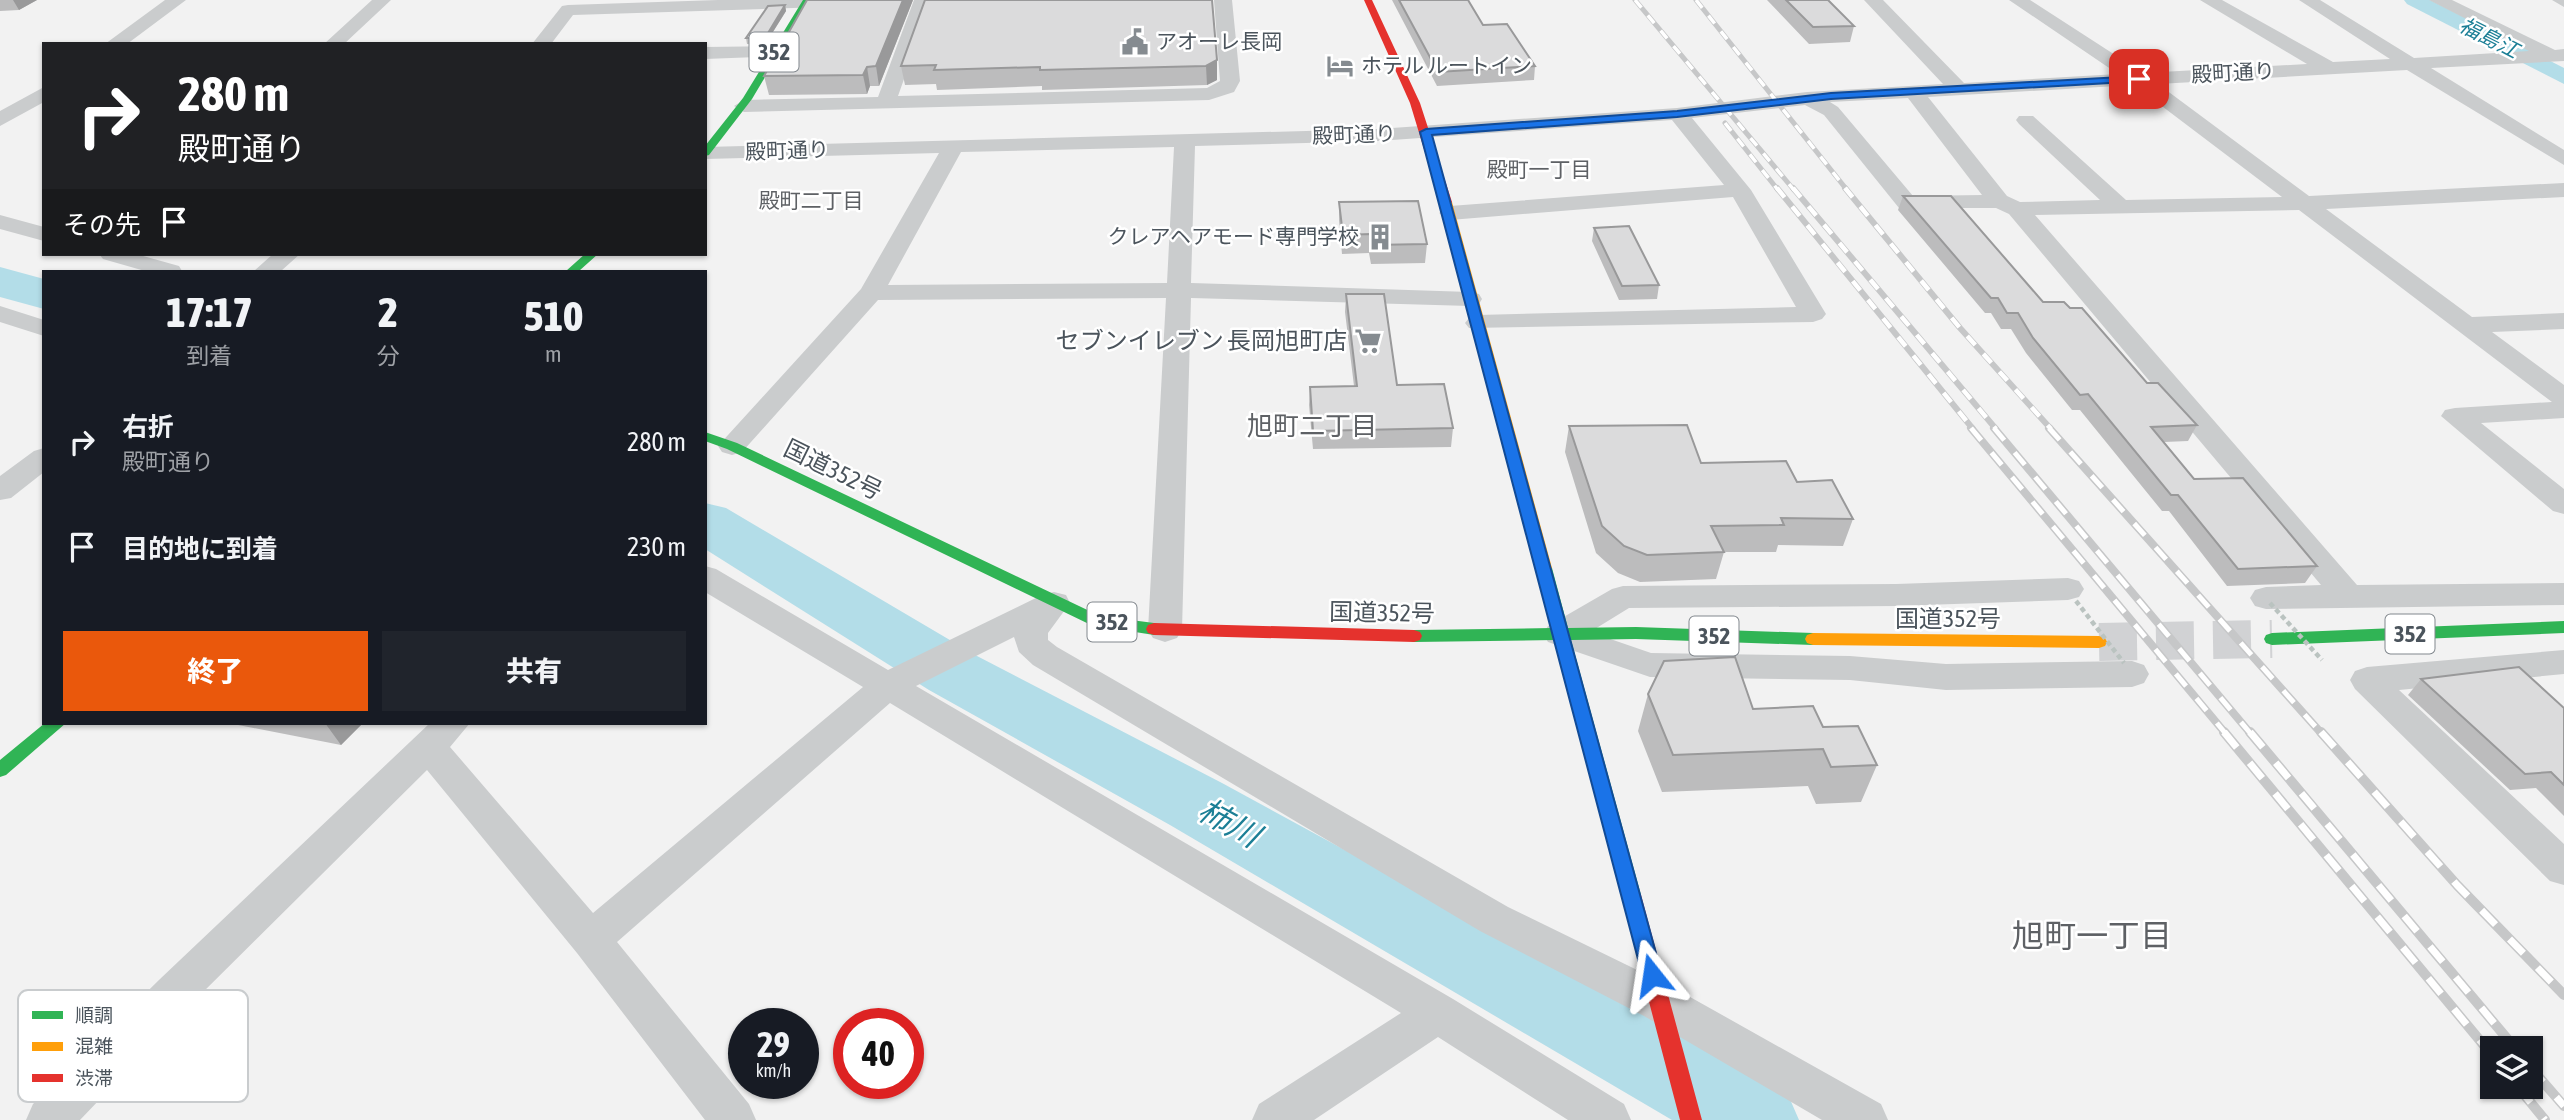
<!DOCTYPE html>
<html lang="ja">
<head>
<meta charset="utf-8">
<style>
	:root { --surface:#171b24; --page:#20242c; --text:#f1f3f6; --muted:#9ea1a6; --accent:#ea580c }
	body { margin:0; font-family:"Asap Condensed","Noto Sans JP",sans-serif; background:var(--page); color:var(--text); height:100vh; display:flex; flex-direction:column; font-size:26px; white-space:nowrap }
	* { box-sizing:border-box; margin:0 }
	p { font-size:23px; color:var(--muted) }
	.icon { flex:none; width:38px; height:38px; fill:none; stroke:currentColor; stroke-width:2; stroke-linecap:round; stroke-linejoin:round }
	.map { position:relative; flex:1; overflow:hidden }
	.sheet { position:absolute; left:42px; top:270px; width:665px; height:455px; display:flex; flex-direction:column; background:var(--surface); border-radius:0px; box-shadow:0 2px 5px #0004 }
	.sheet>* { flex:none }
	.banner { position:absolute; left:42px; top:42px; width:665px; height:214px; border-radius:0px; box-shadow:0 2px 5px #0004; background:#202124; color:#fff; overflow:hidden }
	.buttons { position:absolute; left:2480px; top:1036px; display:grid; gap:14px }
	.buttons a { display:grid; place-items:center; width:63px; height:63px; border-radius:0px; background:var(--surface); box-shadow:0 2px 5px #0004; font-size:35px }
	.speed { position:absolute; left:728px; top:1008px; display:flex; gap:14px; font-size:35px; font-weight:700; text-align:center }
	.speed>* { display:grid; place-content:center; width:91px; height:91px; border-radius:50%; background:var(--surface); box-shadow:0 2px 5px #0004; line-height:1 }
	.speed small { font-size:18px; font-weight:400 }
	.speed .limit { border:10px solid #d22; background:#fff; color:#111 }
	.pin { position:absolute; display:grid; place-items:center; width:60px; height:60px; color:#fff; margin:-30px; border-radius:14px; box-shadow:0 4px 10px #0006 }
	.me { position:absolute; width:77px; margin:-38px; rotate:345deg; stroke-linejoin:round; filter:drop-shadow(0 0 5px #0008) }
	.turn { display:flex; align-items:center; gap:24px; height:147px; padding:0 21px; font-size:32px }
	.turn .icon { width:91px; height:91px; stroke-width:2.5 }
	.turn b { display:block; font-size:49px; line-height:60px }
	.then { display:flex; align-items:center; height:66px; padding:0 21px; background:#0003; gap:14px; font-size:26px }
	.eta { display:flex; justify-content:space-evenly; align-items:center; height:119px; text-align:center }
	.eta b { font-size:42px; font-weight:800; line-height:49px }
	.action { display:flex; gap:14px; margin-top:auto; padding:14px 21px }
	.action a { flex:1; height:80px; border-radius:0px; background:var(--accent); color:#fff; font-size:28px; font-weight:800; line-height:80px; text-align:center }
	.action a+a { background:var(--page); color:var(--text) }
	ul { padding:0; list-style:none }
	li { display:flex; align-items:center; gap:21px; height:105px; padding:0 21px }
	li div { flex:1 }
	li b { display:block; font-size:26px }
	li em { font-style:normal }
	.map>svg:first-child { display:block }
	.lines { fill:none; stroke-linecap:round; stroke-linejoin:round }
	.canal { fill:#b3dde8; fill-rule:evenodd }
	.river { fill:#b3dde8; fill-rule:evenodd }
	.highway-tunnel { stroke:#d1d2d4; stroke-width:38; stroke-dasharray:38 19; stroke-linecap:butt }
	.street { fill:#cacccd; fill-rule:evenodd }
	.fast { fill:#30b455; fill-rule:evenodd }
	.slow { fill:#ff9f0a; fill-rule:evenodd }
	.jam { fill:#e5322d; fill-rule:evenodd }
	.rail-far3-casing { stroke:#c6c7c8; stroke-width:5 }
	.rail-far2-casing { stroke:#c6c7c8; stroke-width:6 }
	.rail-far1-casing { stroke:#c6c7c8; stroke-width:8 }
	.rail-casing { stroke:#c6c7c8; stroke-width:10 }
	.rail-far3 { stroke:#fff; stroke-width:3.5; stroke-dasharray:10; stroke-linecap:butt }
	.rail-far2 { stroke:#fff; stroke-width:4.5; stroke-dasharray:12; stroke-linecap:butt }
	.rail-far1 { stroke:#fff; stroke-width:5; stroke-dasharray:16; stroke-linecap:butt }
	.rail { stroke:#fff; stroke-width:7; stroke-dasharray:20; stroke-linecap:butt }
	.path-bridge { stroke:#bac3c0; stroke-width:4.5; stroke-dasharray:5 3.5; stroke-linecap:butt }
	.wall { fill:#bcbcbd }
	.shaded-wall { fill:#99999a }
	.building { fill:#dbdbdc; stroke:#99999a; stroke-width:2 }
	.route { fill:#1a73e8; stroke:#114b97; stroke-width:2 }
	.labels { text-anchor:middle; stroke-width:5; stroke-linejoin:round; paint-order:stroke }
	.far-water-label { font-size:21px; font-style:italic; fill:#1c7f96; stroke:#fff }
	.far-poi-label { font-size:21px; fill:#4b545c; stroke:#fff; text-anchor:start }
	.far-street-label { font-size:21px; fill:#4b545c; stroke:#fff }
	.far-neighbourhood-label { font-size:21px; fill:#5e6165; stroke:#fff }
	.shield { fill:#fff; stroke:#81878d; stroke-width:2 }
	.shield-label { font-size:23px; font-weight:bold; fill:#4b545c }
	.poi-label { font-size:24px; fill:#4b545c; stroke:#fff; text-anchor:end }
	.street-label { font-size:24px; fill:#4b545c; stroke:#fff }
	.neighbourhood-label { font-size:26px; fill:#5e6165; stroke:#fff }
	.near-water-label { font-size:32px; font-style:italic; fill:#1c7f96; stroke:#fff }
	.near-neighbourhood-label { font-size:32px; fill:#5e6165; stroke:#fff }
	.key { fill:#fff; stroke:#c9ccce; stroke-width:2 }
	.key-label { font-size:19px; fill:#4b545c }
</style>
</head>
<body>
<div class="map">
<svg width="2564" height="1120" viewBox="0 0 2564 1120">
	<rect width="100%" height="100%" fill="#f2f2f2"/>
	<g class="lines">
		<!-- canal -->
		<path class="canal" d="M2404 0H2430L2564 68V84L2407 4Z"/>
		<!-- river -->
		<path class="river" d="M0 267 44 279V309L0 297Z
			M705 503 726 508 977 656 1222 783 1786 1090 1799 1120H1672L1170 825 929 690 705 549Z"/>
		<!-- highway-tunnel -->
		<path class="highway-tunnel" d="M2099 642 2272 639"/>
		<!-- street -->
		<path class="street" d="M165 0H186L127 44H105Z
			M372 0H391L344 44H324Z
			M718 0H896L887 5 573 15 551 44H532L562 6 568 5Z
			M914 0H932L898 96 1207 88 1220 81 1214 0H1232L1240 81 1234 92 1209 100 744 112 734 106 744 100 878 97Z
			M1864 0H1883L1964 83 2118 74 2009 0H2030L2143 73 2307 64 2200 0H2222L2333 62 2390 59 2299 0H2320L2414 58 2529 51 2429 0H2452L2555 50 2564 49V61L2431 68 2564 150V165L2407 70 2158 84 2309 196 2564 183V197L2326 209 2472 317 2564 313V329L2492 332 2564 385V418L2481 423 2564 489V514L2553 511 2441 416 2445 410 2455 408 2552 402 2299 210 2035 215 2357 585 2564 583V605L2266 609 2255 606 2250 598 2255 590 2266 587 2321 585 2009 214 1996 208H1899L1824 115 1805 105 1692 118 1751 190 1826 314 1822 319 1813 322 1469 328 1465 323 1469 318 1478 315 1796 307 1733 197 1450 220 1439 213 1450 206 1724 185 1672 120 1378 141 1195 146 1191 283 1470 292 1479 294 1482 299 1479 304 1470 306 1191 298 1182 630 1177 638 1165 642 1153 638 1148 630 1166 298 878 300 742 452 732 455 722 452 718 446 861 289 939 153 705 159V147L1378 129 1677 108 1807 92 1943 84ZM2134 85 2282 197 2126 200 2033 116H2019L2016 120 2019 124 2100 200 2020 202 2007 196 1928 97ZM1908 98 1982 195 1913 196 1838 107 1830 102ZM1174 147 1167 283 888 285 961 152Z
			M2552 0H2564V7Z
			M774 46 781 48 783 52 781 56 705 59V47Z
			M44 87V102L0 126V111Z
			M0 215 44 227V241L0 229Z
			M99 254H136L179 266 182 271H145L103 259Z
			M273 254H300L281 271H254Z
			M0 306 44 320V336L0 322Z
			M44 448V472L11 498 0 500V476L34 451Z
			M705 566 716 569 888 670 1042 595 1054 592 1066 595 1070 603 1048 633V640L1057 647 1508 907 1674 988 1881 1104 1888 1120H1822L1644 1016 1480 931 1033 665 1019 652 1014 637 916 686 1453 999 1624 1104 1631 1120H1568L1438 1037 1314 1120H1252L1259 1104 1401 1013 890 703 617 942 749 1104 756 1120H705L577 953 427 770 190 1005 80 1120H26L33 1104 160 979 430 723H470L450 747 593 913 863 687 705 592Z
			M2068 578 2079 581 2084 589 2079 597 2068 600 1896 606 1629 608 1590 632 1651 653 1850 656 1946 664 2132 661 2144 665 2149 674 2144 683 2132 687 1946 690 1850 680 1650 677 1548 642 1543 634 1548 626 1612 589 1623 586 1896 584Z
			M2564 650V674L2399 690 2564 844V885L2550 881 2355 689 2350 680 2355 671 2367 667Z"/>
		<!-- fast -->
		<path class="fast" d="M803 0H811L752 99 709 155 705 156V146L743 98Z
			M585 254H598L579 271H566Z
			M705 432 737 443 1100 616 1154 623 1160 625 1162 629 1160 633 1154 635 1091 625 727 449 705 441Z
			M1544 563 1552 568 1568 628 1636 627 1813 633 1819 635 1821 639 1819 643 1813 645 1636 639 1571 640 1641 895 1638 901 1631 903 1624 901 1621 895 1555 640 1414 642 1408 640 1406 636 1408 632 1414 630 1552 628 1536 568Z
			M2564 621V633L2272 645 2266 643 2264 639 2266 635 2272 633Z
			M45 723H66L6 775 0 777V760Z"/>
		<!-- slow -->
		<path class="slow" d="M1446 199 1452 202 1552 568 1544 573 1536 568 1440 202Z
			M1813 633 2099 636 2105 638 2107 642 2105 646 2099 648 1813 645 1807 643 1805 639 1807 635Z"/>
		<!-- jam -->
		<path class="jam" d="M1364 0H1372L1420 103 1452 202 1450 204 1440 202 1410 103Z
			M1154 623 1414 630 1420 632 1422 636 1420 640 1414 642 1154 635 1148 633 1146 629 1148 625Z
			M1631 887 1638 889 1641 895 1702 1120H1680L1621 895 1624 889Z"/>
		<!-- rail-far3 casing -->
		<g class="rail-far3-casing">
			<path id="rail-far3" d="M1635 0 1794 190
				M1696 0 1847 190
				M1725 123 1778 190"/>
		</g>
		<!-- rail-far2 casing -->
		<g class="rail-far2-casing">
			<path id="rail-far2" d="M1777 188 1973 429
				M1793 188 1996 429
				M1845 188 1960 328 2051 429"/>
		</g>
		<!-- rail-far1 casing -->
		<g class="rail-far1-casing">
			<path id="rail-far1" d="M1971 428 2226 734
				M1994 428 2251 734
				M2049 428 2322 734"/>
		</g>
		<!-- rail casing -->
		<g class="rail-casing">
			<path id="rail" d="M2224 732 2492 1055
				M2250 732 2515 1048
				M2321 732 2457 885 2564 995
				M2530 1067 2564 1106
				M2518 1087 2545 1120"/>
		</g>
		<!-- rail-far3 -->
		<use href="#rail-far3" class="rail-far3"/>
		<!-- rail-far2 -->
		<use href="#rail-far2" class="rail-far2"/>
		<!-- rail-far1 -->
		<use href="#rail-far1" class="rail-far1"/>
		<!-- rail -->
		<use href="#rail" class="rail"/>
		<!-- path-bridge -->
		<path class="path-bridge" d="M2076 601 2124 663
			M2270 603 2322 660"/>
	</g>
	<!-- wall -->
	<path class="wall" d="M0 0H37L19 10 0 11Z
		M913 0 879 86H870L867 94 769 95 764 76Z
		M1392 0H1468L1483 25 1535 66 1534 80 1437 86Z
		M1767 0H1828L1854 26 1850 42 1809 44Z
		M785 5 786 11 766 43 747 44 746 38Z
		M1217 60V80L1207 85 1042 90V86L937 90 936 84 905 85 901 66Z
		M1903 196 2043 302 2070 308 2147 383 2197 425 2188 441 2164 442 2194 479 2317 566 2305 583 2227 586 2169 511H2162L2080 410H2072L2026 353 2011 329H2001L1991 313H1985L1898 210Z
		M1339 202 1427 244 1425 263 1371 264 1369 253 1342 254 1339 220Z
		M1594 228 1659 285 1657 299 1619 300 1592 241Z
		M1346 294 1397 385 1453 428 1451 447 1313 449 1309 405 1310 387 1354 386 1345 312Z
		M1569 426 1701 463 1797 482 1853 519 1843 546 1778 545 1776 552H1724L1716 579 1640 582 1618 573 1596 553 1565 452Z
		M2421 679 2564 708V816L2536 788 2510 790 2408 695Z
		M1648 694 1823 727 1877 765 1861 802 1816 804 1808 786 1662 792 1638 731Z
		M228 723H363L341 745Z"/>
	<!-- shaded-wall -->
	<path class="shaded-wall" d="M13 0H37L19 10Z
		M903 0H913L879 86 876 66Z
		M785 5 786 11 766 43 765 38Z
		M1217 60V80L1207 85 1206 66Z
		M867 67 870 86 867 94 863 75Z
		M325 723H363L341 745Z"/>
	<!-- building -->
	<path class="building" d="M807 0H903L876 66 867 67 863 75 764 76Z
		M925 0H1212L1217 60 1206 66 1040 70V67L934 70 936 65 901 66Z
		M1399 0H1468L1483 25 1507 24 1535 66 1438 72Z
		M1786 0H1828L1854 26 1813 27Z
		M785 5 765 38H746L768 6Z
		M1903 196H1951L2043 302H2064L2070 308H2082L2147 383H2158L2197 425 2151 427 2194 479 2243 478 2317 566 2238 569 2178 495H2171L2088 394 2080 395 2033 338 2018 313H2007L1998 298H1991Z
		M1418 201 1427 244 1372 245 1370 234 1343 235 1339 202Z
		M1629 226 1659 285 1622 286 1594 228Z
		M1346 294H1384L1397 385 1444 384 1453 428 1313 431 1310 387 1357 386Z
		M1687 425 1701 463 1786 461 1797 482 1832 480 1853 519 1781 518 1784 525 1711 526 1724 552 1647 555 1624 546 1602 526 1569 426Z
		M1735 657 1753 709 1813 706 1823 727 1858 726 1877 765 1831 767 1823 749 1673 755 1648 694 1664 661Z
		M2519 667 2564 708V785L2551 772 2525 774 2421 679Z"/>
	<!-- route -->
	<path class="route" d="M2139 76 2143 81 1831 99 1677 117 1432 135 1662 975 1659 982 1652 985 1644 982 1420 132 1426 129 1677 111 1831 93Z"/>
	<!-- icons -->
	<defs>
		<g id="civic-bare" transform="scale(2.1)"><path d="M-.6-6.5H3V-4.5H.6V-3L4-1V1h2V6H-6V1h2V-1L-.6-3ZM-1.2 2.5V6h2.4V2.5Z" fill="#858b90" stroke="#fff" stroke-width="2.5" paint-order="stroke"/></g>
		<g id="hotel-bare" transform="scale(2.1)"><path d="M-6-4.5h1.5V1H6V5H4.5V3h-9V5H-6ZM-4 0a1.8 1.8 0 1 1 3.6 0ZM.5 0V-2.5h3Q6-2.5 6 0Z" fill="#858b90" stroke="#fff" stroke-width="2.5" paint-order="stroke"/></g>
		<g id="building-bare" transform="scale(2.1)"><path d="M-4-6H4V6H1V3H-1V6H-4ZM-2.5-4.3h1.7v1.8h-1.7ZM.8-4.3h1.7v1.8H.8ZM-2.5-1h1.7V.8h-1.7ZM.8-1h1.7V.8H.8Z" fill="#858b90" stroke="#fff" stroke-width="2.5" paint-order="stroke"/></g>
		<g id="supermarket-bare" transform="scale(2.1)"><path d="M-6-5.5h2.5l.6 2H6L4.5 2H-2.5L-4.4-4H-6ZM-1.5 3.2a1.3 1.3 0 1 0 .1 0ZM3 3.2a1.3 1.3 0 1 0 .1 0Z" fill="#858b90" stroke="#fff" stroke-width="2.5" paint-order="stroke"/></g>
	</defs>
	<g fill-rule="evenodd">
		<use href="#civic-bare" x="1135" y="42"/>
		<use href="#hotel-bare" x="1340" y="66"/>
		<use href="#building-bare" x="1380" y="237"/>
		<use href="#supermarket-bare" x="1368" y="341"/>
	</g>
	<g class="labels">
		<!-- far-water labels -->
		<g class="far-water-label">
			<text transform="translate(2489 38) rotate(27)" y="7">福島江</text>
		</g>
		<!-- far-poi labels -->
		<g class="far-poi-label">
			<text x="1156" y="49">アオーレ長岡</text>
			<text x="1361" y="73">ホテル ルートイン</text>
			<text x="1359" y="244" text-anchor="end">クレアヘアモード専門学校</text>
		</g>
		<!-- far-street labels -->
		<g class="far-street-label">
			<text transform="translate(2233 73) rotate(-3)" y="7">殿町通り</text>
			<text transform="translate(1354 135) rotate(-2)" y="7">殿町通り</text>
			<text transform="translate(787 151) rotate(-2)" y="7">殿町通り</text>
		</g>
		<!-- far-neighbourhood labels -->
		<g class="far-neighbourhood-label">
			<text x="1539" y="177">殿町一丁目</text>
			<text x="811" y="208">殿町二丁目</text>
		</g>
		<!-- shield labels -->
		<g class="shield">
			<rect x="749.5" y="32.5" width="49" height="39" rx="5"/>
			<rect x="1087.5" y="602.5" width="49" height="39" rx="5"/>
			<rect x="2385.5" y="614.5" width="49" height="39" rx="5"/>
			<rect x="1689.5" y="616.5" width="49" height="39" rx="5"/>
		</g>
		<g class="shield-label">
			<text x="774" y="60">352</text>
			<text x="1112" y="630">352</text>
			<text x="2410" y="642">352</text>
			<text x="1714" y="644">352</text>
		</g>
		<!-- poi labels -->
		<g class="poi-label">
			<text x="1347" y="349">セブンイレブン 長岡旭町店</text>
		</g>
		<!-- street labels -->
		<g class="street-label">
			<text transform="translate(833 470) rotate(26)" y="8">国道352号</text>
			<text transform="translate(1382 613) rotate(1)" y="8">国道352号</text>
			<text x="1948" y="627">国道352号</text>
		</g>
		<!-- neighbourhood labels -->
		<g class="neighbourhood-label">
			<text x="1312" y="435">旭町二丁目</text>
		</g>
		<!-- near-water labels -->
		<g class="near-water-label">
			<text transform="translate(1229 823) rotate(29)" y="11">柿川</text>
		</g>
		<!-- near-neighbourhood labels -->
		<g class="near-neighbourhood-label">
			<text x="2092" y="947">旭町一丁目</text>
		</g>
	</g>
	<!-- legend -->
	<rect x="18" y="990" width="230" height="112" rx="10" class="key"/>
	<rect x="32" y="1011" width="31" height="8" fill="#30b455"/>
	<rect x="32" y="1042" width="31" height="9" fill="#ff9f0a"/>
	<rect x="32" y="1074" width="31" height="8" fill="#e5322d"/>
	<g class="key-label">
		<text x="75" y="1022">順調</text>
		<text x="75" y="1053">混雑</text>
		<text x="75" y="1085">渋滞</text>
	</g>
</svg>
<div class="buttons">
<a><svg class="icon" aria-label="layers" viewBox="0 0 24 24"><path d="M12 4l9 5-9 5-9-5zM3 14l9 5 9-5"/></svg></a>
</div>
<div class="speed"><div>29<small>km/h</small></div><div class="limit">40</div></div>
<div class="pin" style="left:2139px;top:79px;background:#d93025"><svg class="icon" aria-label="arrive" viewBox="0 0 24 24"><path d="M6 21V4h12l-3 4 3 4H6"/></svg></div>
<svg class="me" style="left:1652px;top:975px" viewBox="-20 -20 40 40"><path d="M0-17L14 15 0 8-14 15z" fill="#1a73e8" stroke="#fff" stroke-width="4"/></svg>
<div class="banner">
<div class="turn"><svg class="icon" aria-label="right" viewBox="0 0 24 24"><path d="M7 20v-9h11M14 6l5 5-5 5"/></svg><div><b>280 m</b>殿町通り</div></div>
<div class="then">その先<svg class="icon" aria-label="arrive" viewBox="0 0 24 24"><path d="M6 21V4h12l-3 4 3 4H6"/></svg></div>
</div>
<section class="sheet">
<div class="eta">
<div><b>17:17</b><p>到着</p></div>
<div><b>2</b><p>分</p></div>
<div><b>510</b><p>m</p></div>
</div>
<ul>
<li><svg class="icon" aria-label="right" viewBox="0 0 24 24"><path d="M7 20v-9h11M14 6l5 5-5 5"/></svg><div><b>右折</b><p>殿町通り</p></div><em>280 m</em></li>
<li><svg class="icon" aria-label="arrive" viewBox="0 0 24 24"><path d="M6 21V4h12l-3 4 3 4H6"/></svg><div><b>目的地に到着</b></div><em>230 m</em></li>
</ul>
<div class="action"><a>終了</a><a>共有</a></div>
</section>
</div>
</body>
</html>
